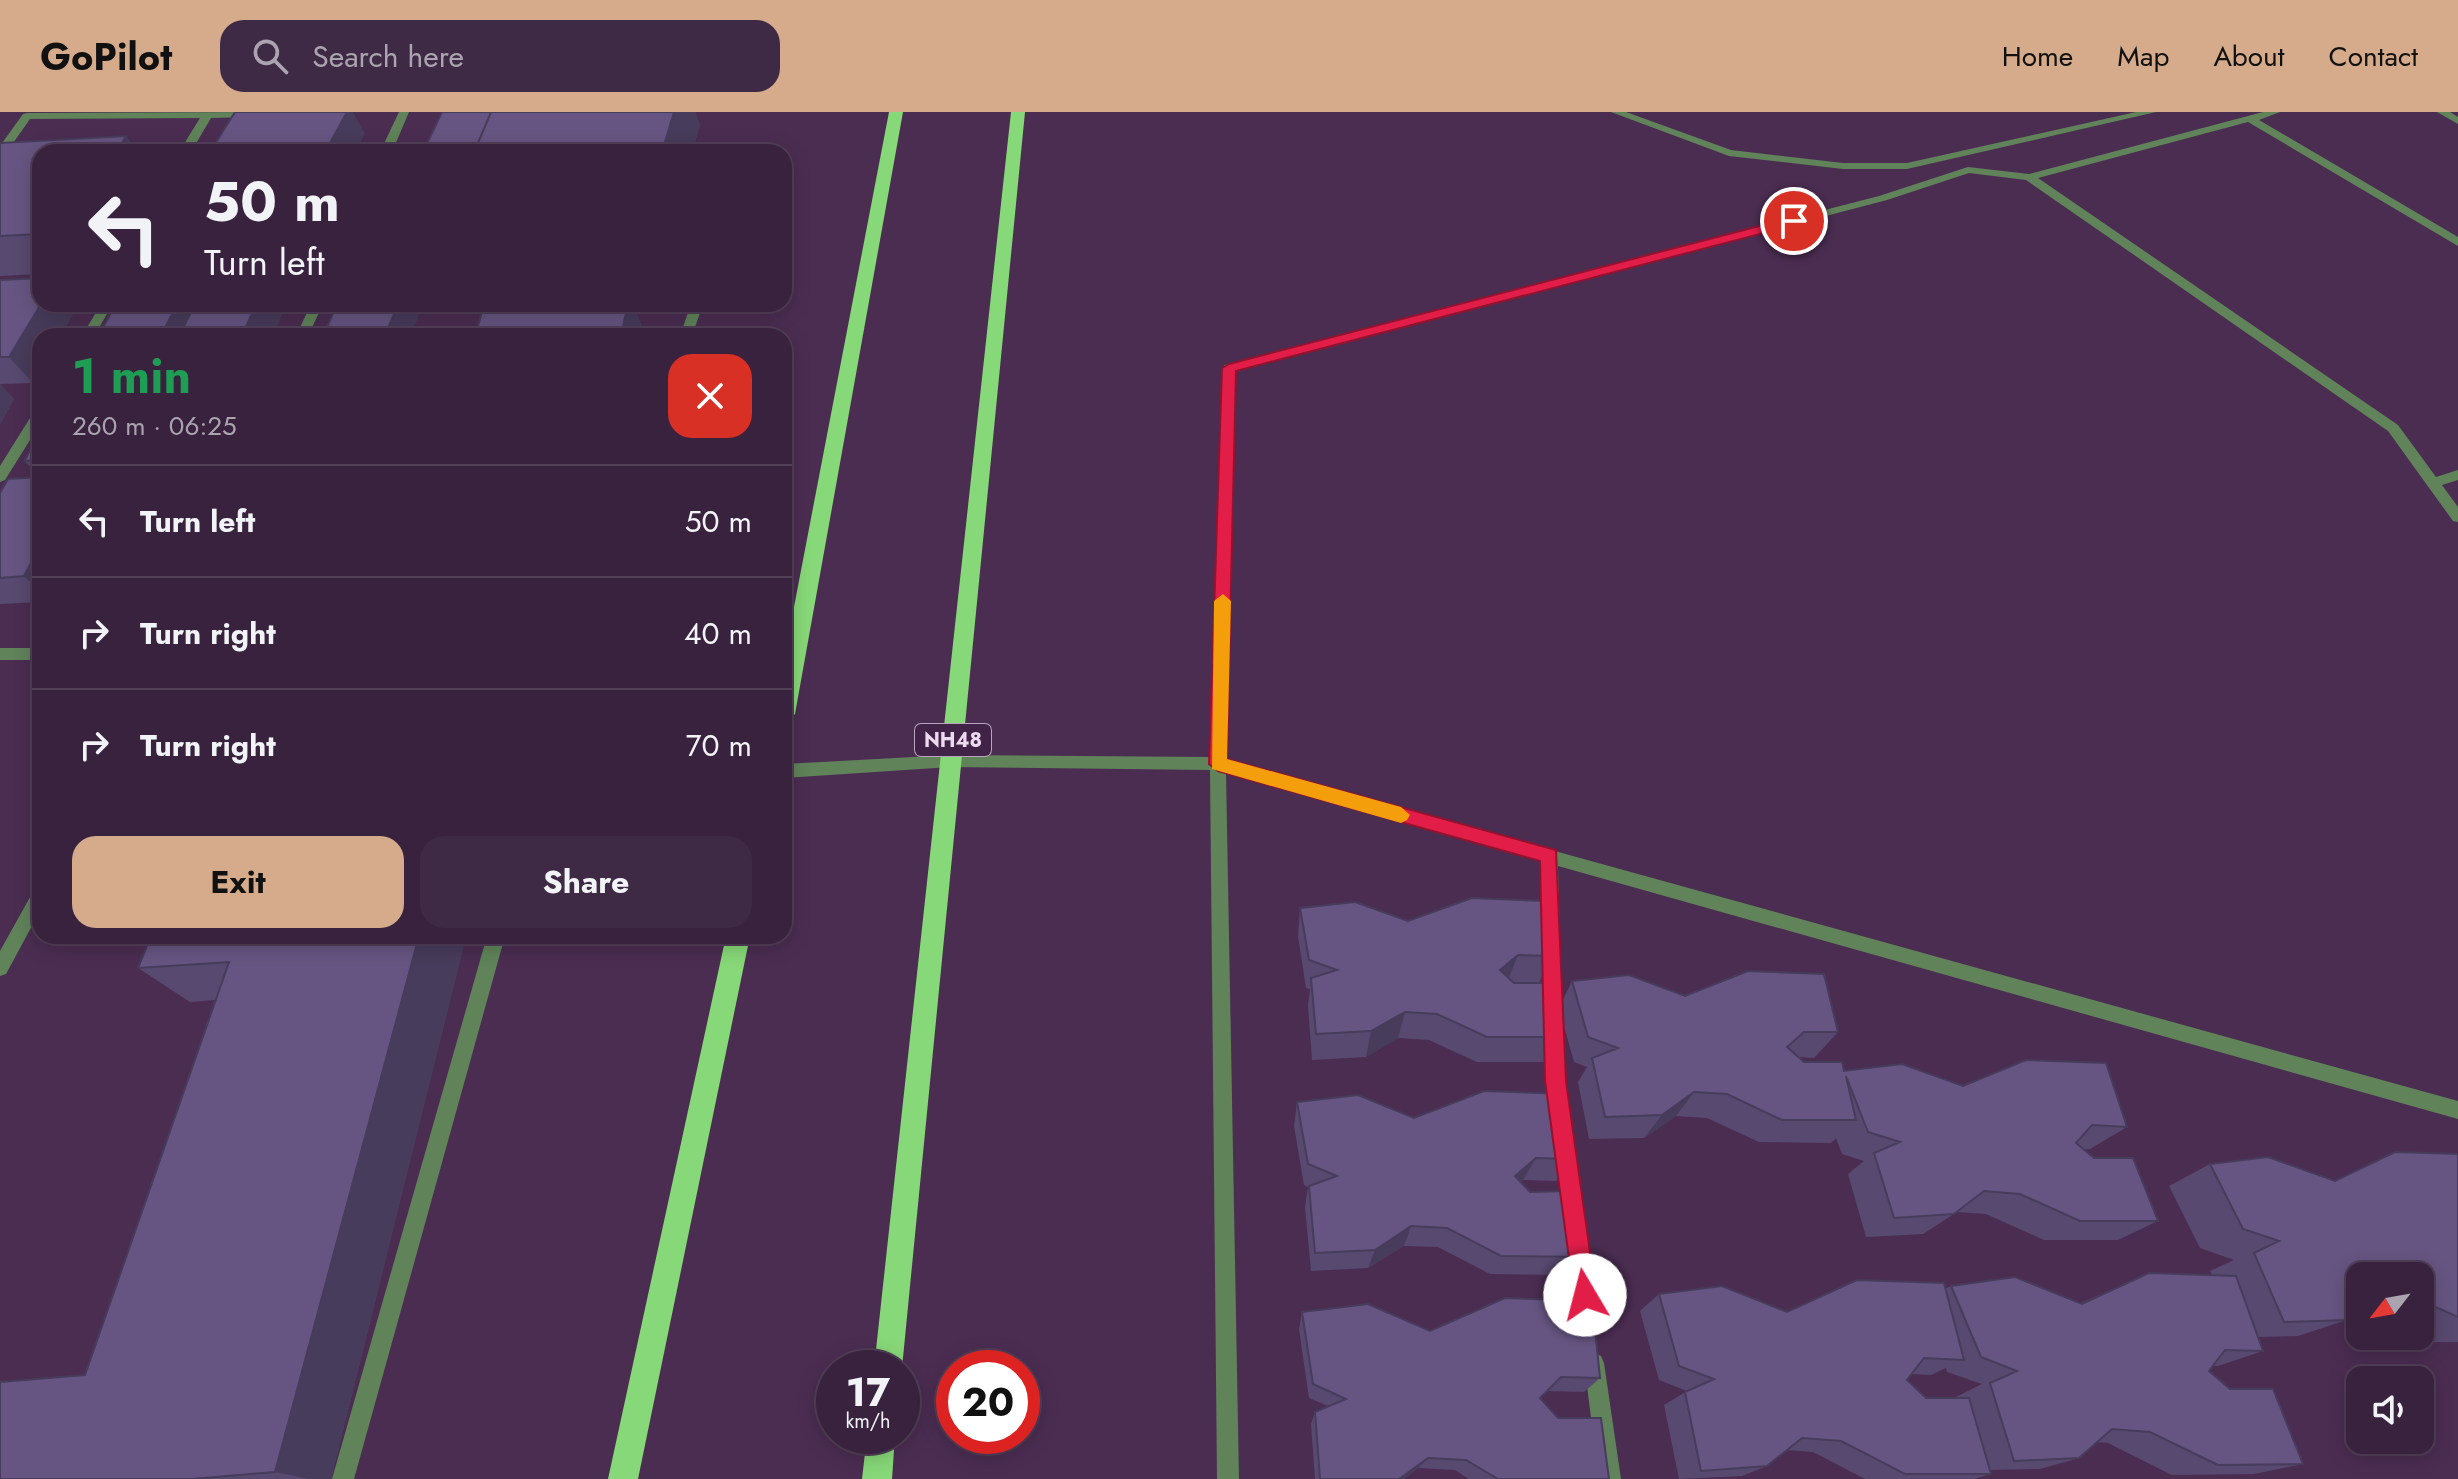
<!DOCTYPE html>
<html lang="en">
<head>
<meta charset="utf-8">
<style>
	:root { --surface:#38223e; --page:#3f2a45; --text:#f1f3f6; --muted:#aba4b0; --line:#523f58; --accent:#d6ab8b }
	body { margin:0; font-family:Jost,sans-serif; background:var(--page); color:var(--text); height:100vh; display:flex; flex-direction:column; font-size:30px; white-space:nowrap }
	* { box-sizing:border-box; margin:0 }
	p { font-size:26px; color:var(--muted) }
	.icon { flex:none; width:44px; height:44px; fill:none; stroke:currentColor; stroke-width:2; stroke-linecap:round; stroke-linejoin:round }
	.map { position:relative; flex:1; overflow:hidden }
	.details { position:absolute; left:32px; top:216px; width:760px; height:616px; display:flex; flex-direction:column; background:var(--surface); border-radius:24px; box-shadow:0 4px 20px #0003,0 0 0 2px var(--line) }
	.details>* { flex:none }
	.guide { position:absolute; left:32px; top:32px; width:760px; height:168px; border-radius:24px; box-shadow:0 4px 20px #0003,0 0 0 2px var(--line); background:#38223e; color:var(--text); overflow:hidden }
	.needle { width:52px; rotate:239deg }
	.fabs { position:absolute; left:2346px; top:1150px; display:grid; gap:16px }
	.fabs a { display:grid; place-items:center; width:88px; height:88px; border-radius:16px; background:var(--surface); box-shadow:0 4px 20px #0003,0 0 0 2px var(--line); font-size:40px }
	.speed { position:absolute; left:816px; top:1238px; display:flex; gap:16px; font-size:40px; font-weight:700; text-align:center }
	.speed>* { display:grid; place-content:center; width:104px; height:104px; border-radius:50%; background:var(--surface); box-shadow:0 4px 20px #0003,0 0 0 2px var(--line); line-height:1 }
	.speed small { font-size:20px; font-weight:400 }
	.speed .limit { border:12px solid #d22; background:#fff; color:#111 }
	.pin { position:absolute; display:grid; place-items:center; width:68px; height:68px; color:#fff; margin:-34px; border:4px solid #fff; border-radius:50%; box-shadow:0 2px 8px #0007 }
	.me { position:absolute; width:88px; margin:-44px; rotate:352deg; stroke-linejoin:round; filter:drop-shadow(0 0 6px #0008) }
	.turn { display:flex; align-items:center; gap:28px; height:168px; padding:0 40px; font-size:36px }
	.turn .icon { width:104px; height:104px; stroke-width:2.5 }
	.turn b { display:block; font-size:56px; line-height:68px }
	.round { display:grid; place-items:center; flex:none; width:84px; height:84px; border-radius:24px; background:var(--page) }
	.overview { display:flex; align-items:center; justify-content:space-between; height:136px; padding:0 40px }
	h1 { font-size:48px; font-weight:700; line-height:60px; color:#1e9e55 }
	.action { display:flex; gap:16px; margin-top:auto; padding:16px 40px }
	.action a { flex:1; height:92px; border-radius:24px; background:var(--accent); color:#111; font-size:32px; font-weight:700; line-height:92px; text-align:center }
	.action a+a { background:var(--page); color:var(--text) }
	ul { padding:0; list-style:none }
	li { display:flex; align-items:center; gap:24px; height:112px; padding:0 40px; border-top:2px solid var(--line) }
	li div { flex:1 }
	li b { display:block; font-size:30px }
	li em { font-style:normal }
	header { display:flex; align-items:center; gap:48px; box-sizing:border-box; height:112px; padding:0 40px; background:var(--accent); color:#111 }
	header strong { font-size:38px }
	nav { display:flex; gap:44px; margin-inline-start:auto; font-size:28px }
	.search { width:560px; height:72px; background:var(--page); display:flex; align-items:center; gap:20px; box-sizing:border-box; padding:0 28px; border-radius:24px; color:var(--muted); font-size:30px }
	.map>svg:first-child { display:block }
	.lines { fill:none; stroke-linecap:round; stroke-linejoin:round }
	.service { fill:#60835a; fill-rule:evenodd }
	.trunk { fill:#87d878; fill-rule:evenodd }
	.wall { fill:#584970; fill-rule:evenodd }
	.shaded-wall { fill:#473c5b }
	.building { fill:#665582; stroke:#473c5b; stroke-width:2 }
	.route { fill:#e11d48; stroke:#92132f; stroke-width:2 }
	.slow { fill:#f59e0b }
	.labels { text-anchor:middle; stroke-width:8; stroke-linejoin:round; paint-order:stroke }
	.shield { fill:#412347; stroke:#b9a3be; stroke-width:2 }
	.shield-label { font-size:20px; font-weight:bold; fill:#eddaf1 }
</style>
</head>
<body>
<header>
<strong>GoPilot</strong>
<div class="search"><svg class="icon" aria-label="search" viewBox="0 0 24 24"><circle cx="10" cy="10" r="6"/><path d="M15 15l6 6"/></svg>Search here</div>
<nav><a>Home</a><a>Map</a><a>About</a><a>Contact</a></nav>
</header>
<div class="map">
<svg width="2458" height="1367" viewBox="0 0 2458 1367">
	<rect width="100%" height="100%" fill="#4b2d52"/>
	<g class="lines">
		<!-- service -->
		<path class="service" d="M258 0V4L254 5 211 6 191 40H179L200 6 30 7 4 44 0 45V34L23 2 27 1Z
			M399 0H409L392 40H380Z
			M1611 0H1626L1731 38 1843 51H1907L2136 0H2156L1907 57H1843L1729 44Z
			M2263 0H2280L2259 8 2458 125V134L2248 10 2038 66 2398 313 2436 365 2458 358V368L2442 373 2458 395V410L2453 409 2388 319 2026 68 1969 61 1887 88 1235 259 1226 648 2458 989V1007L1558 754 1564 969 1569 1002 1567 1008 1560 1011 1553 1008 1546 969 1541 749 1226 661 1239 1367H1217L1210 658 951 655 784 666V652L951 643 1210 645 1224 253 1879 84 1968 55 2029 62Z
			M2437 0H2450L2458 5V12Z
			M101 192H113L94 224H82Z
			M311 192H323L308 224H296Z
			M691 192H703L692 224H680Z
			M40 297V312L5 368 0 370V354L35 298Z
			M0 536H40V548H0Z
			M40 776V799L6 862 0 864V839L34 778Z
			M487 824H505L354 1367H332Z
			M1564 1024 1571 1027 1573 1033 1584 1101 1581 1108 1574 1111 1567 1108 1564 1101 1555 1033 1557 1027Z
			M1577 1114 1584 1117 1587 1124 1598 1208 1595 1215 1588 1218 1581 1215 1578 1208 1567 1124 1570 1117Z
			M1594 1241 1601 1244 1604 1251 1621 1367H1599L1584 1251 1587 1244Z"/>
		<!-- trunk -->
		<path class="trunk" d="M889 0H903L795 602 784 611V547Z
			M1011 0H1025L902 1256H874Z
			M726 824H750L638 1367H608Z
			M867 1324H895L892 1367H862Z"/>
	</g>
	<!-- wall -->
	<path class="wall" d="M442 0H695L700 13 692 40H423Z
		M0 31 40 40V162L0 164Z
		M0 168 40 224V260L33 271 0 272 14 287 0 312Z
		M40 321V364L24 349Z
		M40 365V490L0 492V381Z
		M1300 796 1408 809 1551 844 1539 871 1559 925 1546 950H1477L1429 928 1398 926 1366 945 1312 948 1308 893 1310 877 1306 876 1298 824Z
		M466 824 331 1367H0L85 1263 215 888 190 890 138 856Z
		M1572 869 1685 884 1838 920 1814 946 1798 945 1804 950 1844 959 1963 974 2127 1015 2090 1037H2083L2158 1109 2118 1128H2044L1986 1102 1957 1100 1923 1122 1866 1125 1848 1062 1864 1049 1842 1042 1836 1026 1831 1031 1759 1030 1707 1006 1676 1004 1644 1026 1589 1027 1578 970 1587 955 1574 950 1559 896Z
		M1297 990 1414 1006 1570 1047 1556 1069 1523 1068 1520 1070 1580 1145 1565 1163 1490 1162 1438 1135 1404 1134 1368 1156 1311 1159 1305 1095 1308 1075 1304 1073 1294 1014Z
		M2395 1040 2458 1042V1230H2424L2411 1224H2420V1164H2360V1201H2354L2347 1208 2298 1224 2258 1225 2263 1239 2218 1254H2213L2209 1259 2303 1352 2254 1362 2172 1363 2108 1331 2097 1330 2079 1346 2040 1357 1990 1358 1991 1362 1974 1367H1865L1813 1340 1787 1338 1767 1354 1742 1364 1679 1367 1664 1293 1687 1279 1659 1268 1640 1199 1659 1182 1787 1200 1945 1177 1951 1174 2081 1191 2149 1161 2212 1163 2210 1159 2234 1148 2200 1136 2169 1074 2210 1052 2334 1069ZM1946 1256 1947 1260 1982 1272 1956 1285V1286H1926L1907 1268 1912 1262 1931 1263Z
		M1302 1200 1430 1219 1600 1266 1584 1280 1548 1279 1540 1286 1609 1367H1469L1455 1358 1418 1356 1404 1367H1315L1311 1312 1315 1300 1328 1294 1309 1286 1299 1217Z"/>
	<!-- shaded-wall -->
	<path class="shaded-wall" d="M347 0H353L365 22 355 40H325Z
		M674 0H695L700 13 692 40H662Z
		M126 24 138 40H117Z
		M41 192H79L61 224H40V260L33 271 9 245Z
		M177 192H211L195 224H161Z
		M256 192H287L273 224H242Z
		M398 192H423L411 224H385Z
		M628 192H633L646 224H621Z
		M0 272 14 287 0 312Z
		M40 434V479L24 464Z
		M419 824H466L331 1367H309L275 1360Z
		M1518 843 1507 870 1500 858Z
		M1405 900 1398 926 1366 945 1371 919Z
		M1694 980 1676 1004 1644 1026 1662 1003Z
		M1536 1046 1523 1068 1503 1085 1515 1064Z
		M1411 1114 1404 1134 1368 1156 1375 1138Z
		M1428 1346 1418 1356 1404 1367H1399Z"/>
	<!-- building -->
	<path class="building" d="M235 0H347L325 40H210Z
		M442 0H491L475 38H476L475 40H423Z
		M491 0H674L662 40H525L527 37 475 38Z
		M126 24 117 40H40V122L0 124V31Z
		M40 166V192H41L9 245H0V168Z
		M116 192H177L161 224H98Z
		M195 192H256L242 224H179Z
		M337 192H398L385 224H323Z
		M509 192H628L621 224H475L484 193Z
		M40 321V348L24 349Z
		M40 365V434L24 464 0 466V381L8 367Z
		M1472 786 1545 789 1551 844 1518 843 1500 858 1514 871H1550L1559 925H1487L1437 902 1405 900 1371 919 1316 922 1311 866 1337 858 1309 848 1300 796 1355 790 1408 809Z
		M151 824H419L275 1360 192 1367H0V1270L85 1263 229 850 138 856Z
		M1748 859 1824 862 1838 920H1804L1787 935 1804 950H1842L1844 959 1902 952 1963 974 2026 948 2106 951 2127 1015 2092 1013 2076 1031 2094 1046H2133L2158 1109H2080L2020 1082 1984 1079 1954 1102 1894 1106 1874 1041 1900 1030 1868 1020 1846 964 1856 1008H1782L1727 982 1694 980 1662 1003 1605 1005 1592 946 1618 936 1588 925 1572 869 1629 863 1685 884Z
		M1484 979 1564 982 1570 1047 1536 1046 1515 1064 1530 1080 1571 1079 1580 1145 1501 1144 1447 1116 1411 1114 1375 1138 1315 1141 1309 1074 1337 1064 1308 1052 1297 990 1358 983 1414 1006Z
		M2395 1040 2458 1042V1205L2420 1188V1164H2360V1195L2347 1208 2284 1210 2254 1141 2279 1129 2243 1117 2210 1052 2268 1045 2335 1069Z
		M2149 1161 2236 1164 2263 1239 2225 1238 2209 1259 2230 1277H2273L2303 1352 2218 1353 2150 1320 2112 1317 2079 1346 2014 1349 1990 1271 2017 1259 1981 1245 1951 1174 2015 1165 2082 1192Z
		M1857 1168 1944 1171 1964 1248 1924 1246 1907 1268 1926 1286H1969L1991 1362H1905L1841 1329 1802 1326 1767 1354 1701 1359 1685 1280 1714 1267 1679 1254 1659 1182 1722 1174 1787 1200Z
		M1505 1186 1592 1189 1600 1266 1561 1265 1540 1286 1558 1306H1601L1609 1367H1498L1466 1348 1428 1346 1399 1367H1320L1315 1300 1346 1287 1313 1272 1302 1200 1368 1192 1430 1219Z"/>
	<!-- route -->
	<path class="route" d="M1794 105 1800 109 1798 112 1236 259 1227 647 1556 738 1566 969 1596 1183 1593 1191 1585 1195 1577 1191 1574 1183 1545 969 1540 749 1218 659 1209 652 1222 256 1229 252Z"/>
	<!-- slow -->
	<path class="slow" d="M1223 482 1231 489 1227 647 1401 695 1410 703 1407 708 1401 711 1212 657 1214 489Z"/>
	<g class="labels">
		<!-- shield labels -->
		<rect class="shield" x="915" y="612" width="76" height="32" rx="6"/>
		<g class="shield-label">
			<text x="953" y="635">NH48</text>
		</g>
	</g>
</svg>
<div class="fabs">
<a><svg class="needle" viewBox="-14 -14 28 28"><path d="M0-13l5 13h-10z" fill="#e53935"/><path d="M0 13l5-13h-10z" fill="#aba4b0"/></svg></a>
<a><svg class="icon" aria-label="sound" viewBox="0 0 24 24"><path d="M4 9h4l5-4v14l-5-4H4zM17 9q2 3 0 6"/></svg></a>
</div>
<div class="speed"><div>17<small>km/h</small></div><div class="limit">20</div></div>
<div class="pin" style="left:1794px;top:109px;background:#d93025"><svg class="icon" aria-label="arrive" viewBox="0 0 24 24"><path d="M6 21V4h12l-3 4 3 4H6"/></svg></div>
<svg class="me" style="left:1585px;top:1183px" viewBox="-20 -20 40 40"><circle r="19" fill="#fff"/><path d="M0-13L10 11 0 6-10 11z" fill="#e11d48"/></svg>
<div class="guide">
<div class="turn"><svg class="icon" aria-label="left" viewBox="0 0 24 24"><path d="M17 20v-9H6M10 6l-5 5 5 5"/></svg><div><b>50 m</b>Turn left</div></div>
</div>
<section class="details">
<div class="overview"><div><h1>1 min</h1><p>260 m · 06:25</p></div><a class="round" style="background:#d93025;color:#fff"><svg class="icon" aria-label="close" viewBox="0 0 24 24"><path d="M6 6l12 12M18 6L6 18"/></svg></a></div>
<ul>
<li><svg class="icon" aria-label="left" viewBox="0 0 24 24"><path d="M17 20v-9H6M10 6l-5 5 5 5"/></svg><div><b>Turn left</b></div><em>50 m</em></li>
<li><svg class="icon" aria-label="right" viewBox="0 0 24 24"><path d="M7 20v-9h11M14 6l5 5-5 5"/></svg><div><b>Turn right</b></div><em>40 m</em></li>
<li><svg class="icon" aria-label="right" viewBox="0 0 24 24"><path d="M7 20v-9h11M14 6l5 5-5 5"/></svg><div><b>Turn right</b></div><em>70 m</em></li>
</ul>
<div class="action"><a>Exit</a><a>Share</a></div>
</section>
</div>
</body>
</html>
